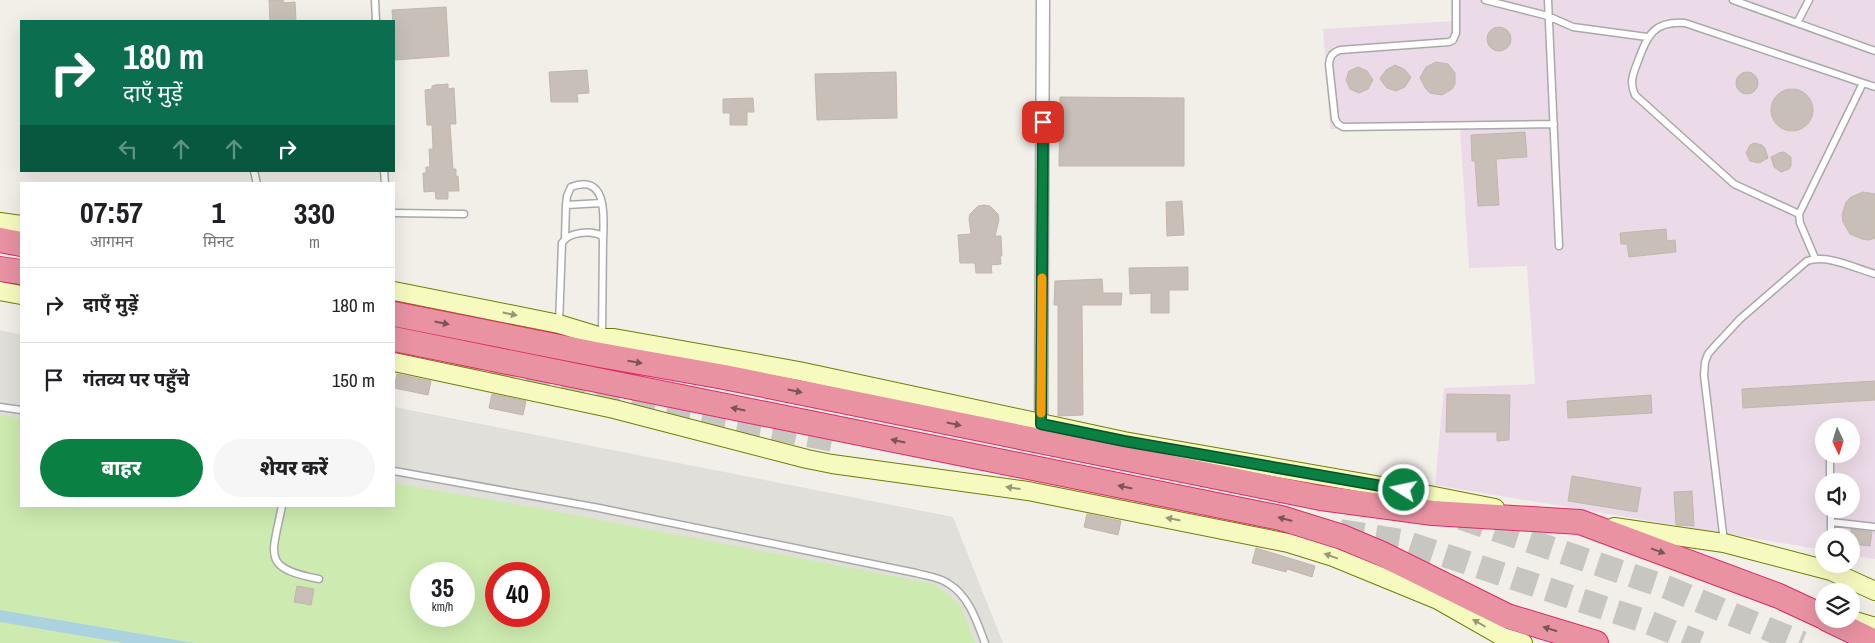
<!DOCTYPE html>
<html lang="hi">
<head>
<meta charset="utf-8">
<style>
	:root { --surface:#fff; --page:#f6f6f6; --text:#202124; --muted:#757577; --line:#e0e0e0; --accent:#0b8043 }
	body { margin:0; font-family:"Archivo Narrow","Noto Sans Devanagari",sans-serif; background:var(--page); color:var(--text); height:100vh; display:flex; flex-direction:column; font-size:19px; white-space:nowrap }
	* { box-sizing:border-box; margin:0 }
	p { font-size:16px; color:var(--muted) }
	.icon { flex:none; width:28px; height:28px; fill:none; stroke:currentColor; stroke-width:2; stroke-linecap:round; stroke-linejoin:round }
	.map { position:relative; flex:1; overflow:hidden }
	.panel { position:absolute; left:20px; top:182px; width:375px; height:325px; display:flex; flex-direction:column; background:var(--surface); border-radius:0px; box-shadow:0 5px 20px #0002 }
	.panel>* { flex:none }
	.top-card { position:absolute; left:20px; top:20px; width:375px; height:152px; border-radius:0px; box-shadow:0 5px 20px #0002; background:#0b6e4f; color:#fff; overflow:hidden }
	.needle { width:32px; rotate:176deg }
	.controls { position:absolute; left:1815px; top:418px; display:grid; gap:10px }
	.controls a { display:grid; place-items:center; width:45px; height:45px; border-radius:50%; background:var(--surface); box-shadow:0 5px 20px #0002; font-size:25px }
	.speed { position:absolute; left:410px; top:562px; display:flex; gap:10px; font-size:25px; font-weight:700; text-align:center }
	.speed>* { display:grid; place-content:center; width:65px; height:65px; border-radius:50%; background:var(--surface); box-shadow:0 5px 20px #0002; line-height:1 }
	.speed small { font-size:12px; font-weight:400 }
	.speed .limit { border:8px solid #d22; background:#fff; color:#111 }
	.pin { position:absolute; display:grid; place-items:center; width:42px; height:42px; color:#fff; margin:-21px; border-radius:10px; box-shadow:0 2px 8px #0006 }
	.me { position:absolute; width:55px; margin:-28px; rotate:280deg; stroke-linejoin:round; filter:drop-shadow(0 0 4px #0008) }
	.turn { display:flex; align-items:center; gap:18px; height:105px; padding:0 20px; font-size:22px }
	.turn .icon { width:65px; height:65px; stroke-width:2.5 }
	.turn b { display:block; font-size:35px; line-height:42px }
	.lanes { display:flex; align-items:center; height:48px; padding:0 20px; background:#0003; justify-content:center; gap:25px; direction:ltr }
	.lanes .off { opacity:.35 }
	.eta { display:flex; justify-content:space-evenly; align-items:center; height:85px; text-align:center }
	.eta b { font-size:30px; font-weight:800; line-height:35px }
	.action { display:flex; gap:10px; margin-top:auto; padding:10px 20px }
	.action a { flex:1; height:58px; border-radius:30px; background:var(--accent); color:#fff; font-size:20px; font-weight:800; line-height:58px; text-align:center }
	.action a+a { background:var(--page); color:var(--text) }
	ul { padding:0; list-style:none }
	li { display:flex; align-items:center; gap:15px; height:75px; padding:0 20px; border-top:1px solid var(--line) }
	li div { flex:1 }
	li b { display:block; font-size:19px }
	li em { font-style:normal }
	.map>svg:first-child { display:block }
	.industrial { fill:#ebdbe8; fill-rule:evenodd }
	.airport { fill:#e1dfda; fill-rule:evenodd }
	.grass { fill:#cdebb0; fill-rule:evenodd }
	.water { fill:#aad3df }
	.building { fill:#c7bfb8; stroke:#c4b6ab }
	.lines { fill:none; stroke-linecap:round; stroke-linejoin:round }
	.highway-tunnel { stroke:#c8c6c1; stroke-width:24; stroke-dasharray:24 12; stroke-linecap:butt }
	.lane-casing { stroke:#a9a9a9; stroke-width:9 }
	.street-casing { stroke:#a9a9a9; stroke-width:15 }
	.secondary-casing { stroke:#707d05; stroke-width:20 }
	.highway-casing { stroke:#dc2a67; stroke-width:26 }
	.lane { stroke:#fff; stroke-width:6 }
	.street { stroke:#fff; stroke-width:12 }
	.secondary { stroke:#f7fabf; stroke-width:18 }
	.highway { stroke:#e892a2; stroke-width:24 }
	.oneway { fill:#979978 }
	.oneway2 { fill:#7b545c }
	.route-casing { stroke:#07532c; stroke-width:12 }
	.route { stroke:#0b8043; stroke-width:9 }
	.slow { stroke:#f59e0b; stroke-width:9 }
</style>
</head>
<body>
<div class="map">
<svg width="1875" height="643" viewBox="0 0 1875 643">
	<rect width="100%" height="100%" fill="#f2efe9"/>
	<!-- industrial -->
	<path class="industrial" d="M1452 0H1875V559L1851 555V536H1824V550L1435 485 1444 388 1535 384 1527 266 1469 268 1460 129H1330L1323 29 1453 21ZM1824 426H1851V454H1824ZM1824 481H1851V509H1824Z"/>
	<!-- airport -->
	<path class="airport" d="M0 330 21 335V506H394V407L953 517 1003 643H0ZM421 574H464V616H421ZM496 574H539V616H496Z"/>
	<!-- grass -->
	<path class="grass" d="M0 415 21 418V506H394V483L537 508 934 584 960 604 975 643H0ZM421 574H464V616H421ZM496 574H539V616H496Z"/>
	<!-- water -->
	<path class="water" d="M0 610 194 643H124L0 622Z"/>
	<!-- building -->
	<path class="building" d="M269 0H283L284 3 295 2 296 21H270Z
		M446 7 449 56 395 60 392 10Z
		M1487 39a12 12 0 1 1 24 0a12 12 0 1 1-24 0Z
		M1436 62 1448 64 1455 73V84L1452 89 1442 95 1430 93 1426 89 1420 78 1426 67Z
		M1395 65 1404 69 1411 77 1405 87 1396 91 1387 88 1380 79 1386 70Z
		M1358 67 1367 71 1373 80 1368 89 1359 93 1350 89 1346 80 1349 71Z
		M587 70 589 93 577 94 578 102H551L549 72Z
		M896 72 897 118 817 120 815 74Z
		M1736 83a11 11 0 1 1 22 0a11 11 0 1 1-22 0Z
		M448 84V89L454 88 456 124H450L453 169H456V177L458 176 459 191H448V199H436L435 191 424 192 423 173H426V167H430L429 149H433L432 125H427L425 90 432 89V86L435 85Z
		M1771 110a21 21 0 1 1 42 0a21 21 0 1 1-42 0Z
		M1060 97 1184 98V166H1059Z
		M753 98 754 112H747V125H730V113H723V99Z
		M1525 132 1527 157 1496 159 1499 205 1478 206 1475 161H1472L1471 135Z
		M1754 143 1762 145 1765 148 1768 158 1759 163 1750 161 1746 153 1750 145Z
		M1784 152 1791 157V166L1789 169 1781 172 1774 167 1771 157 1779 153Z
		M1863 192 1875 194V238L1869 240 1862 239 1850 234 1843 222 1842 215 1846 202 1851 197Z
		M1182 201 1184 235 1167 236 1166 202Z
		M984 205 990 206 998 214 999 220 995 236H1001L1002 256H1000L1001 264 991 265 992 273H976L975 263H960L958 235 971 234 969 219 970 214 978 206Z
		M1666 229 1667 241 1675 240 1676 252 1629 257 1627 244H1621L1620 233Z
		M1188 267V290H1169V313H1151V293L1130 294 1129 268Z
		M1102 279 1103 293H1122L1121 305H1082L1083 415 1058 416V305H1054L1055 281Z
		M397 374 431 381 428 395 394 388Z
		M1875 381V400L1743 408 1742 389Z
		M492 394 526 401 523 415 489 408Z
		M1447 394 1510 395 1509 440 1497 441V432H1446Z
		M1651 395 1652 413 1568 418 1567 401Z
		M1572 476 1641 488 1637 512 1568 501Z
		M1692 491 1694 526 1676 525 1674 492Z
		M1087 514 1121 521 1118 535 1084 527Z
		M1851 529 1872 532 1870 546 1851 544Z
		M1256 548 1315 566 1312 577 1287 569 1286 572 1252 563Z
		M297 586 314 589 311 605 294 602Z"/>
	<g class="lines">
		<!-- highway-tunnel -->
		<path class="highway-tunnel" d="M0 282 21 285
			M394 301 598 342
			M455 367 839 441
			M1461 518 1666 587 1802 643
			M1340 531 1401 541 1650 623 1700 643"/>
		<!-- lane casing -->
		<g class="lane-casing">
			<path id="lane" d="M375 0 376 21
				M1456 0V33L1453 40 1449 42 1340 50C1332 53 1330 56 1329 64L1335 119 1338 124 1343 127 1554 124
				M1485 0 1548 16 1573 27 1647 37
				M1548 0 1559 246
				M1733 0 1875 51
				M1797 23 1809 0
				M254 171 257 184
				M384 171 385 184
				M566 205 602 203
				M394 213 464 214
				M1799 214 1734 184 1635 95C1629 82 1633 74 1638 61 1648 35 1653 21 1685 23L1863 83
				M565 238 566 205 567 196 571 187C608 173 604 217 603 240
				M1815 258 1800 223 1799 214 1863 83 1875 87
				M559 324 562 243C568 232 591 230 602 236L603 240 602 336
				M0 407 21 410
				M1830 456V481
				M394 471 599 508 916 573C927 576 940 577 949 584 969 596 977 622 985 643
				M282 506C272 556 261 568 319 579
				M1831 509V536
				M1831 522 1875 527
				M1724 542 1704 375 1705 362 1708 354 1714 347 1740 319 1807 261C1828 254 1854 268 1875 274"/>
		</g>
		<!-- street casing -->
		<g class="street-casing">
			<path id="street" d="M1041 430 1043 0"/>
		</g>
		<!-- secondary casing -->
		<g class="secondary-casing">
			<path id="secondary" d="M0 222 21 225
				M0 291 21 295
				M394 291 559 324 605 338
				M600 355 603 341 605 338H614L799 371 1124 441 1404 490 1495 508
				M394 362 614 409 807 459 832 464 1028 491 1288 543 1333 557 1438 600 1503 637 1523 643
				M1614 527 1724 543 1831 571 1875 591
				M1849 619 1875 627"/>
		</g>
		<!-- highway casing -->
		<g class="highway-casing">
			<path id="highway" d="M0 240 21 244
				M0 269 21 272
				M394 314 600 355 724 377 1321 498 1433 513 1580 522 1779 596 1824 617
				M394 339 1281 518 1342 537 1380 553 1507 616 1596 643
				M1827 619 1875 642"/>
		</g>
		<!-- lane -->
		<use href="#lane" class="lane"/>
		<!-- street -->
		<use href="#street" class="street"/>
		<!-- secondary -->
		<use href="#secondary" class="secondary"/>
		<!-- highway -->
		<use href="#highway" class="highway"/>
	</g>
	<!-- one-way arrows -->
	<defs><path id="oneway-solid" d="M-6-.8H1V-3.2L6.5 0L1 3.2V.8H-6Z" transform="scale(1.25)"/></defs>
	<g class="oneway">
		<use href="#oneway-solid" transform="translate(510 314) rotate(11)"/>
		<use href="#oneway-solid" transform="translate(1013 488) rotate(-172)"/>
		<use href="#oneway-solid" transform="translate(1173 519) rotate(-169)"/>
		<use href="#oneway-solid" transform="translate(1331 556) rotate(-160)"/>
		<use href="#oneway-solid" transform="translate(1479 623) rotate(-150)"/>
	</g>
	<g class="oneway2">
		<use href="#oneway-solid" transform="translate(442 323) rotate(11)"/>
		<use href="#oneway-solid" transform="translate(635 362) rotate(10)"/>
		<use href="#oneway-solid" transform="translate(795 391) rotate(12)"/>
		<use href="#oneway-solid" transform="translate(738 409) rotate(-169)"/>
		<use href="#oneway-solid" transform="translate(954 424) rotate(12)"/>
		<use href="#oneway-solid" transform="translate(898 441) rotate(-168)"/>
		<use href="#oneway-solid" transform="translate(1125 487) rotate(-168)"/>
		<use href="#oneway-solid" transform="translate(1285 519) rotate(-165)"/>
		<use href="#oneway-solid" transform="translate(1658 551) rotate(20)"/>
		<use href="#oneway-solid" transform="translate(1550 629) rotate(-162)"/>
	</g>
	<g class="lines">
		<!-- route casing -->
		<g class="route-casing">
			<path id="route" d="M1043 122 1041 424 1124 441 1404 490"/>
		</g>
		<!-- route -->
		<use href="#route" class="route"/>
		<!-- slow -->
		<path class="slow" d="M1041 413 1042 278"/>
	</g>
</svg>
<div class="controls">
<a><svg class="needle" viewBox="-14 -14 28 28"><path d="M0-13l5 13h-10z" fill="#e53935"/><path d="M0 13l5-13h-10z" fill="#757577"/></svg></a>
<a><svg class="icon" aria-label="sound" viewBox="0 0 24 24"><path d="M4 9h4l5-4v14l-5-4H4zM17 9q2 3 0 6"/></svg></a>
<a><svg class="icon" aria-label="search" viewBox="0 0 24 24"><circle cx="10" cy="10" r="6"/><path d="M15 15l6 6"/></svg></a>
<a><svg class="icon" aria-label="layers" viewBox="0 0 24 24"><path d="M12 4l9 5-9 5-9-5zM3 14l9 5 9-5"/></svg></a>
</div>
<div class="speed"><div>35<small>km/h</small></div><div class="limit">40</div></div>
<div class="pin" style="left:1043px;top:122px;background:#d93025"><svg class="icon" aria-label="arrive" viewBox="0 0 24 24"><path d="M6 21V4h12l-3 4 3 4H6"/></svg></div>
<svg class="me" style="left:1404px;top:490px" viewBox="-20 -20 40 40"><circle r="17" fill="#0b8043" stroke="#fff" stroke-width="3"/><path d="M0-11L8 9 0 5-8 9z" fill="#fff"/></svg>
<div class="top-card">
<div class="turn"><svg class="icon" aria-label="right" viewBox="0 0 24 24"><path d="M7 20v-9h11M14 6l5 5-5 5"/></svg><div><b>180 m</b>दाएँ मुड़ें</div></div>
<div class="lanes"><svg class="icon off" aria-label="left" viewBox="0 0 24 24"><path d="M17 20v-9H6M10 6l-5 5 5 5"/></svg><svg class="icon off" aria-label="ahead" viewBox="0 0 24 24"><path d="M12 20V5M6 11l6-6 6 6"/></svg><svg class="icon off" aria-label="ahead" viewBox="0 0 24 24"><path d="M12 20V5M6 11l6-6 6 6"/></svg><svg class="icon" aria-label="right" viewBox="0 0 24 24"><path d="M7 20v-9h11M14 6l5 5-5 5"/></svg></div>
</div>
<section class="panel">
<div class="eta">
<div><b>07:57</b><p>आगमन</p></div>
<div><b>1</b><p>मिनट</p></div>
<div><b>330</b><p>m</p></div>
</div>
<ul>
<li><svg class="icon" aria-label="right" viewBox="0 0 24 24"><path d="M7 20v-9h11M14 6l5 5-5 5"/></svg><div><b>दाएँ मुड़ें</b></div><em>180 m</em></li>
<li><svg class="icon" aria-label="arrive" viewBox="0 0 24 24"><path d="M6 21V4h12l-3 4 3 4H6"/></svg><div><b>गंतव्य पर पहुँचे</b></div><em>150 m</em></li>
</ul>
<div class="action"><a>बाहर</a><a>शेयर करें</a></div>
</section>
</div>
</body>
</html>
